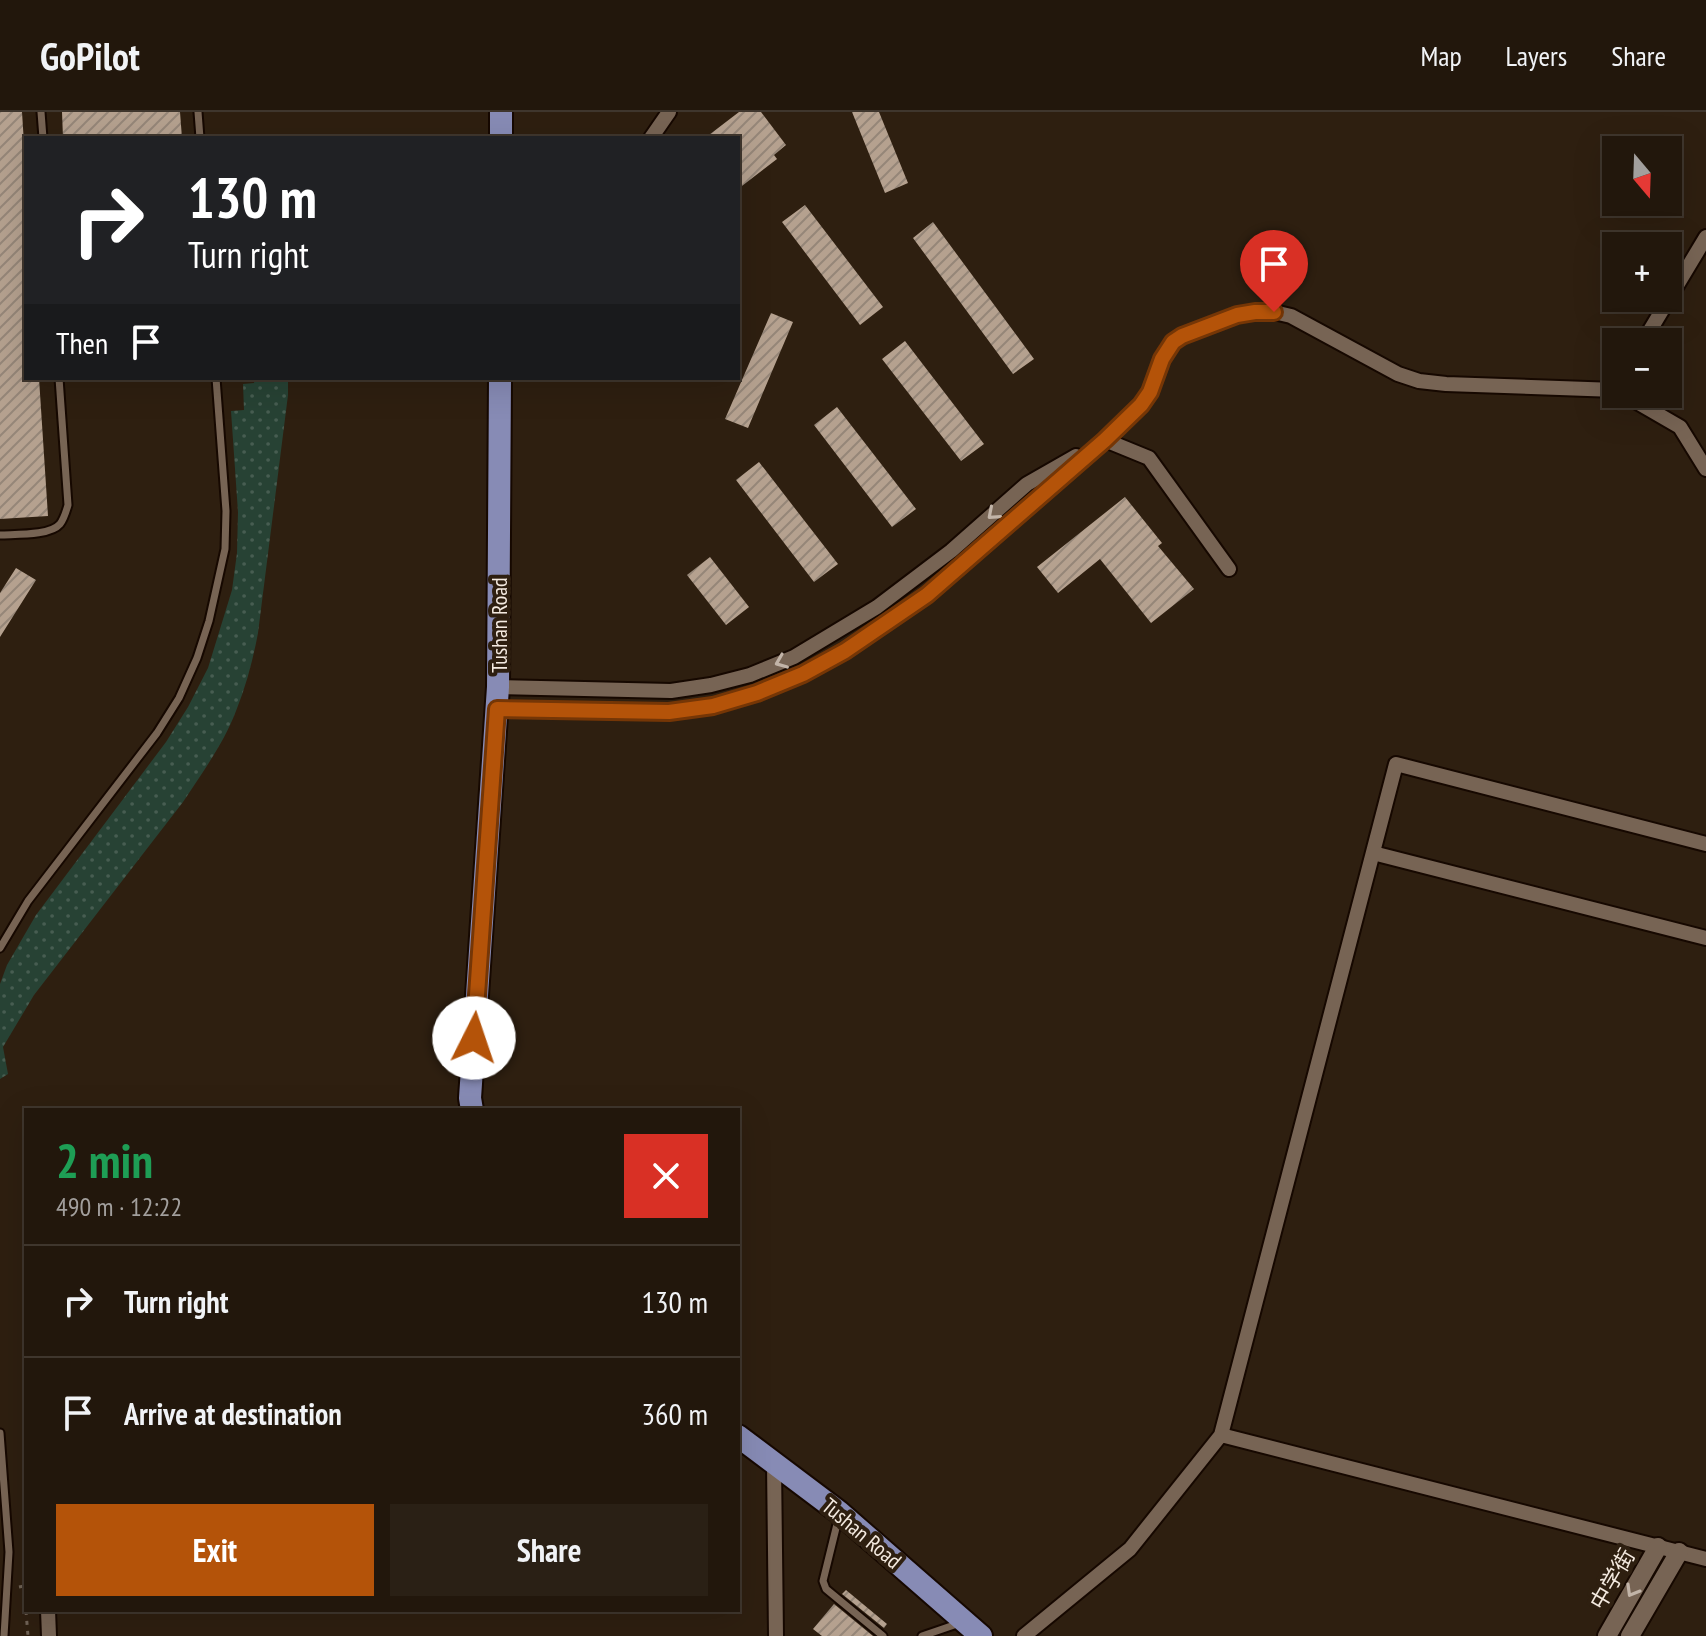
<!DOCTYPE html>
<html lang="en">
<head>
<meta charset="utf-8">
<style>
	:root { --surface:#22170c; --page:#2a2015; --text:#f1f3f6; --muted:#a29f9d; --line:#3f362d; --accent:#b45309 }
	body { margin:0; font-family:"PT Sans Narrow","Noto Sans SC",sans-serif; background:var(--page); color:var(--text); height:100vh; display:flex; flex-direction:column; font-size:30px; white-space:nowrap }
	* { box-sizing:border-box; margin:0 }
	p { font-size:26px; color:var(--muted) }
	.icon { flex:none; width:44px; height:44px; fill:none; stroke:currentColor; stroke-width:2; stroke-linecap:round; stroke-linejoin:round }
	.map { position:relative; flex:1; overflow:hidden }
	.panel { position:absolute; left:24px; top:996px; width:716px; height:504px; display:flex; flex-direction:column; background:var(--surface); border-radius:0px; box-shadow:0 8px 32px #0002,0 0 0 2px var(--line) }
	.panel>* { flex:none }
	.top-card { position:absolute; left:24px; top:24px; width:716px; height:244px; border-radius:0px; box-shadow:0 8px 32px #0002,0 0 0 2px var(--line); background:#202124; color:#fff; overflow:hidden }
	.needle { width:52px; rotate:161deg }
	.buttons { position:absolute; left:1602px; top:24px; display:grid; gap:16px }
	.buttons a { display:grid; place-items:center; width:80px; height:80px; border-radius:0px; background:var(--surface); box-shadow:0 8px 32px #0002,0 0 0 2px var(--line); font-size:40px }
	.pin { position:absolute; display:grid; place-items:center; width:68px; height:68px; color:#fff; margin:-82px -34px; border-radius:50% 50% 50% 0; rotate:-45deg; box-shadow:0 0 8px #0007 }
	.pin .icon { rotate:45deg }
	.me { position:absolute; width:88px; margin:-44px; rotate:4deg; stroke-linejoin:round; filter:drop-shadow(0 0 6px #0008) }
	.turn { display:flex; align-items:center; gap:28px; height:168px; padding:0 32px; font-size:36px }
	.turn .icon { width:104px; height:104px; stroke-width:2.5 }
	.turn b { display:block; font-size:56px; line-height:68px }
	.then { display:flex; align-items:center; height:76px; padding:0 32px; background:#0003; gap:16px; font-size:30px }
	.round { display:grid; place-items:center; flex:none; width:84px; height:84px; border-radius:0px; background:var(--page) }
	.head { display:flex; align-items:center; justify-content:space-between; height:136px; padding:0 32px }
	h1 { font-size:48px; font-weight:800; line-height:60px; color:#1e9e55 }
	.cta { display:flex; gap:16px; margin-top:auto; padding:16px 32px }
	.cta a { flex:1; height:92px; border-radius:0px; background:var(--accent); color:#fff; font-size:32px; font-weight:800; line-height:92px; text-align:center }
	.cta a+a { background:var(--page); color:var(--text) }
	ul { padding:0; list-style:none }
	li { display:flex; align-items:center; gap:24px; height:112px; padding:0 32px; border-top:2px solid var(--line) }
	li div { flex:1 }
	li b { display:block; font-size:30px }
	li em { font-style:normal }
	header { display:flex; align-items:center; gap:48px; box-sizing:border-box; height:112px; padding:0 40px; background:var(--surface); border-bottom:2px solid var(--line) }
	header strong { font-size:38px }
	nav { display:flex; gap:44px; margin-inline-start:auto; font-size:28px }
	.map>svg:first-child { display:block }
	.grass { fill:url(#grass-dots) }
	.building { fill:url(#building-hatch) }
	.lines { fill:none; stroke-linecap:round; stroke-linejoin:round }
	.service-casing { stroke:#160800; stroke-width:11 }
	.minor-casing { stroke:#160800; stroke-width:18 }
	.tertiary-casing { stroke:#160800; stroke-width:22 }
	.primary-casing { stroke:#160800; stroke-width:26 }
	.path { stroke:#706356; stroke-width:3; stroke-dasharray:4 6; stroke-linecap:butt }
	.service { stroke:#776454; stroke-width:7 }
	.minor { stroke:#776454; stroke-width:14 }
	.tertiary { stroke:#776454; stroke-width:18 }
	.primary { stroke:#878bb5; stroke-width:22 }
	.oneway { stroke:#c2b4a8 }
	.route-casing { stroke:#753606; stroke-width:20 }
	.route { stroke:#b45309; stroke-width:14 }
	.labels { text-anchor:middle; stroke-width:8; stroke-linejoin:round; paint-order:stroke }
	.street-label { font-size:22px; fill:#f4eae0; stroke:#2e1f10 }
</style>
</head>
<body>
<header>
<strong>GoPilot</strong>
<nav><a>Map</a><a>Layers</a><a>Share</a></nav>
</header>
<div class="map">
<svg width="1706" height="1524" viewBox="0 0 1706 1524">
	<defs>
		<pattern id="grass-dots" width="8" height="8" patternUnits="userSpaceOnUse" patternTransform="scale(2)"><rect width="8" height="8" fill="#274234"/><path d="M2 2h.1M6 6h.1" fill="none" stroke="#475d51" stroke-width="1.8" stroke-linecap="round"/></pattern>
		<pattern id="building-hatch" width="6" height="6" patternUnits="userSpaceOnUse" patternTransform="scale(2)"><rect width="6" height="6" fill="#b5a18f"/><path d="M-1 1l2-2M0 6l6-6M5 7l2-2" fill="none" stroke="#958678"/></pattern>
	</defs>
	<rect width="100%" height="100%" fill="#2e1f10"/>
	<!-- grass -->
	<path class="grass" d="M255 266H288V283L258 521C253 548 246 574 236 599 224 631 202 661 183 690L34 883 3 935 8 962 0 967V872L7 853 36 803 166 630 188 595 208 556 232 478 237 441 238 400 231 299 244 298 243 272 254 271Z"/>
	<!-- building -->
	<path class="building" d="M0 0H22L26 63V266H39L48 404 0 407Z
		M62 0H180L182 26H63Z
		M739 0H761L786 33 774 43 777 47 738 77V26H705Z
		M852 0H879L908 71 885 81Z
		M805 93 883 195 860 213 782 110Z
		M933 110 1034 247 1013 262 913 126Z
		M771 201 793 210 748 316 725 307Z
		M905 229 984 332 961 349 882 247Z
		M837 295 916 397 892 415 814 313Z
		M759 350 838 452 814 470 736 368Z
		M1125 385 1162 431 1158 434 1194 477 1151 511 1100 447 1058 481 1037 455Z
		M710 445 749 495 726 513 687 463Z
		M16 456 36 468 0 525V481Z
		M846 1478 887 1512 884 1516 842 1482Z
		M834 1492 873 1524H822L813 1517Z"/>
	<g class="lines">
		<!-- service casing -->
		<g class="service-casing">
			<path id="service" d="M41 0 43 26
				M198 0 200 26
				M0 423C15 422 50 424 60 412 64 407 66 400 68 393L59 266
				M0 836 28 789 157 621 179 586 197 546 209 509 225 437 226 399 216 266
				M0 1321 9 1440 4 1524
				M839 1404 823 1469 826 1477 883 1524
				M922 1524 960 1511"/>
		</g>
		<!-- minor casing -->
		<g class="minor-casing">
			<path id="minor" d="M651 26 669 0
				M1643 230 1706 125
				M1623 282 1680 315 1706 357
				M1105 328 1149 346 1229 457
				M498 575 671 579 711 573 750 563 794 545 877 495 951 439 1027 372 1076 344
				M497 597 669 600 713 594 757 581 803 562 845 539 927 483 1105 328 1141 293 1150 280 1162 247 1167 238 1173 230 1182 224 1237 203 1255 200H1274L1291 204 1398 262 1419 269 1446 272 1616 278
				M1706 732 1396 652 1221 1323 1706 1447
				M1373 741 1706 826
				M774 1352 776 1524
				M48 1498 49 1524
				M1024 1524 1130 1437 1221 1323"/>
		</g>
		<!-- tertiary casing -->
		<g class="tertiary-casing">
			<path id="tertiary" d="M1607 1524 1658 1435
				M1630 1524 1679 1440"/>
		</g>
		<!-- primary casing -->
		<g class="primary-casing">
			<path id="primary" d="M501 26V0
				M472 998 470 986 498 575 500 266
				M738 1324 839 1400 981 1524"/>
		</g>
		<!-- path -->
		<path class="path" d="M19 1475 24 1474 28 1524"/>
		<!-- service -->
		<use href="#service" class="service"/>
		<!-- minor -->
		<use href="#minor" class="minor"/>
		<!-- tertiary -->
		<use href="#tertiary" class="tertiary"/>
		<!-- primary -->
		<use href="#primary" class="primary"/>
	</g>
	<!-- one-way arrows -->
	<defs><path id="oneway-chevron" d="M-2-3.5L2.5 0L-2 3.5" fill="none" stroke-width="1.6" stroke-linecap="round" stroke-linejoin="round" transform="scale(2)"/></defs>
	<g class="oneway">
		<use href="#oneway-chevron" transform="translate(993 402) rotate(139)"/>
		<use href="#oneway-chevron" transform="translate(781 550) rotate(158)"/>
		<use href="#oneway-chevron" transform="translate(1632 1479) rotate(120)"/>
	</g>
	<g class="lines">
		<!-- route casing -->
		<g class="route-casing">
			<path id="route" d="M474 926 497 597 669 600 713 594 757 581 803 562 845 539 927 483 1105 328 1141 293 1150 280 1162 247 1173 230 1182 224 1237 203 1255 200H1274"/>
		</g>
		<!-- route -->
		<use href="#route" class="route"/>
	</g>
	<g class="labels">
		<!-- street labels -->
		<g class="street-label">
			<text transform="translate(499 513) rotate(-90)" y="8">Tushan Road</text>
			<text transform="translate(862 1421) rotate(40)" y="8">Tushan Road</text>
			<text transform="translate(1612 1467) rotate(-60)" y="8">中学街</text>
		</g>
	</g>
</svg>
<div class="buttons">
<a><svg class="needle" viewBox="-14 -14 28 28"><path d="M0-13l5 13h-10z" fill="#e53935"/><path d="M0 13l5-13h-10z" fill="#a29f9d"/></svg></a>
<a>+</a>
<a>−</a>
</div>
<div class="pin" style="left:1274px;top:200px;background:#d93025"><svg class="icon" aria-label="arrive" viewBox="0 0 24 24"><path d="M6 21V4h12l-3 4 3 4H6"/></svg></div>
<svg class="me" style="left:474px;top:926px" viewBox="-20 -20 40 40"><circle r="19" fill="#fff"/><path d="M0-13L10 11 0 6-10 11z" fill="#b45309"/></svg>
<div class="top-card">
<div class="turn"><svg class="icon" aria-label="right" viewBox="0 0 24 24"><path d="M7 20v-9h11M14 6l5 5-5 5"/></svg><div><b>130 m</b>Turn right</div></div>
<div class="then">Then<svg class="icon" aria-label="arrive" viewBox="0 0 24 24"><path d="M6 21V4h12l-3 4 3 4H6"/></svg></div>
</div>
<section class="panel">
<div class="head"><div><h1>2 min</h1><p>490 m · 12:22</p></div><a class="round" style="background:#d93025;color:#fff"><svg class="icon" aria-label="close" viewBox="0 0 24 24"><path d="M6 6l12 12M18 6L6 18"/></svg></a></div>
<ul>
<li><svg class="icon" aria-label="right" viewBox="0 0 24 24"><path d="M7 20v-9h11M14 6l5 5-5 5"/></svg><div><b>Turn right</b></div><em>130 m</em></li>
<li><svg class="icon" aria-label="arrive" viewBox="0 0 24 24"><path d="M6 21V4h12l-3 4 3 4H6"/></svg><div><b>Arrive at destination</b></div><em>360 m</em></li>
</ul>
<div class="cta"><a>Exit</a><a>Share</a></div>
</section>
</div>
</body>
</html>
